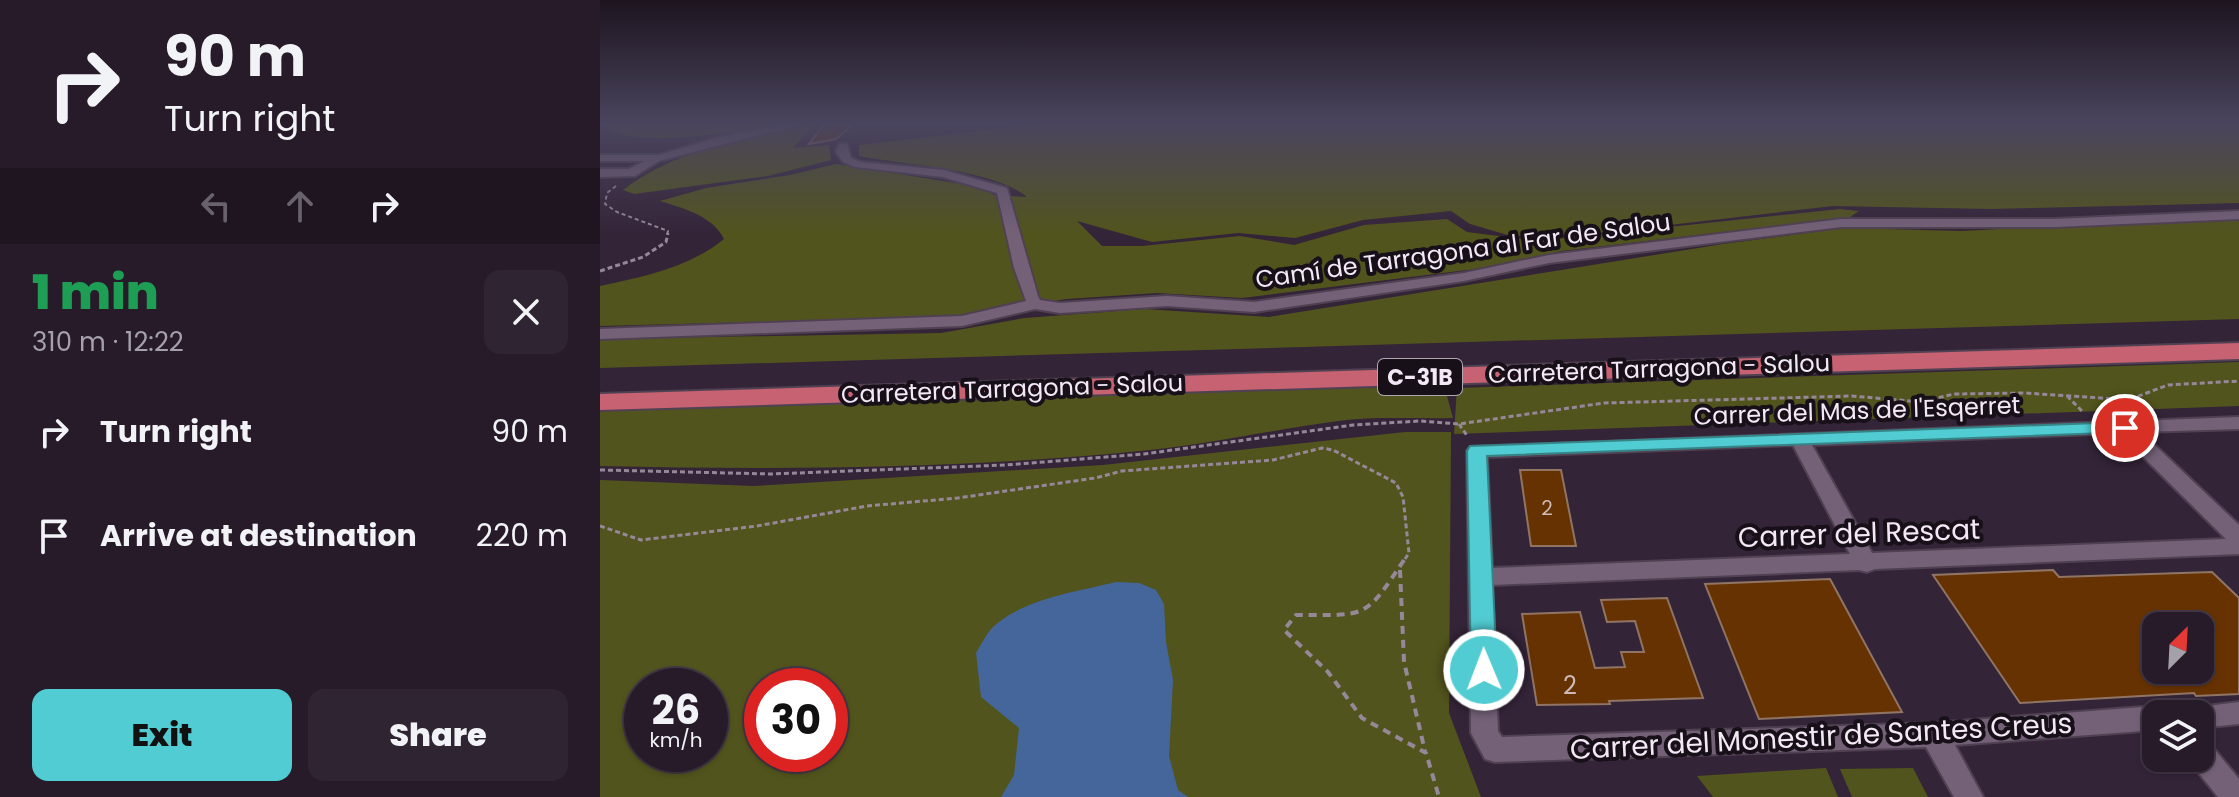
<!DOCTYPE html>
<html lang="en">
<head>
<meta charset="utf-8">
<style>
	:root { --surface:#271b2a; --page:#2f2432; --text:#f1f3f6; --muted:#a4a1a8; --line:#433947; --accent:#51ccd2 }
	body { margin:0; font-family:Poppins,sans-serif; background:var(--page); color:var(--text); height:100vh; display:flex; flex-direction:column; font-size:30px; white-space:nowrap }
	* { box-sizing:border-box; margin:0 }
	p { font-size:26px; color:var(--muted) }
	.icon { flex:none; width:44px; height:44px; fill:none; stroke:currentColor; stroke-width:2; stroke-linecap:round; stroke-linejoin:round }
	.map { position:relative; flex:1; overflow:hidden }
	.drawer { display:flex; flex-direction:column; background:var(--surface); width:600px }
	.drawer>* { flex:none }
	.hud { background:#271b2a; color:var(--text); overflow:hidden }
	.needle { width:52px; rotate:24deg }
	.controls { position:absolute; left:1542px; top:612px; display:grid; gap:16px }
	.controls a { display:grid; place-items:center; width:72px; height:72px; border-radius:16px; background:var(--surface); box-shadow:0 2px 6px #0004,0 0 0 2px var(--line); font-size:40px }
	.speed { position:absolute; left:24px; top:668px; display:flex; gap:16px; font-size:40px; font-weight:700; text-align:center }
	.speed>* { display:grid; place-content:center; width:104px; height:104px; border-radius:50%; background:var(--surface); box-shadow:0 2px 6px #0004,0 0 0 2px var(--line); line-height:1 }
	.speed small { font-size:20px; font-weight:400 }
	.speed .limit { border:12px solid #d22; background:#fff; color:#111 }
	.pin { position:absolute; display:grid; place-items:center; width:68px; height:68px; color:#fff; margin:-34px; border:4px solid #fff; border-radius:50%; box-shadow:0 2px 8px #0007 }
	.me { position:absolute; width:88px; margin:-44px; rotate:359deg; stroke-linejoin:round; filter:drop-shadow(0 0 6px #0008) }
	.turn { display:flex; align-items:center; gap:28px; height:168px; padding:0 32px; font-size:36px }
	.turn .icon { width:104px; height:104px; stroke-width:2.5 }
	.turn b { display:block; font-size:56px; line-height:68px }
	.lanes { display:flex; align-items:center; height:76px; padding:0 32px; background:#0003; justify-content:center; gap:40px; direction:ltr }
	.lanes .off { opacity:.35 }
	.round { display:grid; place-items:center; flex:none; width:84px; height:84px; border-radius:16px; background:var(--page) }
	.head { display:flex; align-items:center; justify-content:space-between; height:136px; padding:0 32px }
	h1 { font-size:48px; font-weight:800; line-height:60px; color:#1e9e55 }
	.button { display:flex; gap:16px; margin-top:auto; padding:16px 32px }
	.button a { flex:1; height:92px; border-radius:16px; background:var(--accent); color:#111; font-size:32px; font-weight:800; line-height:92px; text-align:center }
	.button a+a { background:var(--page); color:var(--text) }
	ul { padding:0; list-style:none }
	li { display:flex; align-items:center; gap:24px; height:104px; padding:0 32px }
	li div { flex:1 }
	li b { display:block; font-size:30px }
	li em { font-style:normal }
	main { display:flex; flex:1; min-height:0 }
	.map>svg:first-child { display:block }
	.green { fill:#52541d; fill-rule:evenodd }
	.water { fill:#45669a }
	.building { fill:#663202; stroke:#907564; stroke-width:2; fill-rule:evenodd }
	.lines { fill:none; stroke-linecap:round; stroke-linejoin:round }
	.minor-casing { stroke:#504152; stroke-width:4 }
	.highway-casing { stroke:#504152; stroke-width:4 }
	.path-far2 { stroke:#958898; stroke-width:2; stroke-dasharray:4 3; stroke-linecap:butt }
	.path-far1 { stroke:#958898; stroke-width:3; stroke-dasharray:5 3; stroke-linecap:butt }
	.path { stroke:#958898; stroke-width:4; stroke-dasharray:8 6; stroke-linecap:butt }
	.minor { fill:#746178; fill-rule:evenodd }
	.highway { fill:#c66271; fill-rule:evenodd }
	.route { fill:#51ccd2; stroke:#358588; stroke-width:2 }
	.labels { text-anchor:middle; stroke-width:8; stroke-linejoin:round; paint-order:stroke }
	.number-label { font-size:20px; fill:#d0bab8 }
	.shield { fill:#181019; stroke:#b1a7b3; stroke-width:2 }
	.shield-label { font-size:22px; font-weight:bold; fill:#f3e8f5 }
	.street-label { font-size:24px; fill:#f3e8f5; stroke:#181019 }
	.near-number-label { font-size:24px; fill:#d0bab8 }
	.near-street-label { font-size:28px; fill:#f3e8f5; stroke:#181019 }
</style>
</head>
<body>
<main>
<section class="drawer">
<div class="hud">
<div class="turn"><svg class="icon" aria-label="right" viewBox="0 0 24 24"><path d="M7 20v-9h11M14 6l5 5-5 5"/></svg><div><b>90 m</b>Turn right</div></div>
<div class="lanes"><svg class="icon off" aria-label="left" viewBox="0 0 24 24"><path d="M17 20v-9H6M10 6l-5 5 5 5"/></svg><svg class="icon off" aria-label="ahead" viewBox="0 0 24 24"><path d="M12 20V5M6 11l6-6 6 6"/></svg><svg class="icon" aria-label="right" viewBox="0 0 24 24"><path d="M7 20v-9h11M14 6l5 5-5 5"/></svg></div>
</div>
<div class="head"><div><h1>1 min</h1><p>310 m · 12:22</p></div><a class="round"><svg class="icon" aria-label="close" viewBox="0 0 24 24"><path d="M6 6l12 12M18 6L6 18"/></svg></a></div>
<ul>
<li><svg class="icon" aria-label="right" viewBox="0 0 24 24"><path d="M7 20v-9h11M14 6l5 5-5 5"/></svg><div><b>Turn right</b></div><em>90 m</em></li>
<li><svg class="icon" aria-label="arrive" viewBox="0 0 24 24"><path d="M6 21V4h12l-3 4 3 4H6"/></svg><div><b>Arrive at destination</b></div><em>220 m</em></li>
</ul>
<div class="button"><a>Exit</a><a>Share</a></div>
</section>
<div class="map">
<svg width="1639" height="797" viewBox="0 0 1639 797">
	<rect width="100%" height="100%" fill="#342438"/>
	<!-- green -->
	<path class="green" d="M0 123H177C143 132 23 152 0 123Z
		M216 123 193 148 229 145 231 160 168 176 34 194 23 190C78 148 150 137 216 123Z
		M445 123H1639V203L1390 209 1233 206 991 234 911 236 870 224 851 211 763 220 695 238 638 233 552 242 477 221 502 246H542L640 236 694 245 764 225 847 219 867 232 937 241 1240 209 1259 211 1250 217 961 251 883 268 642 298 557 293 467 299 348 317 0 326V286C43 277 90 267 124 239 113 216 83 208 60 201L106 188 190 175 236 164 375 186 394 195 427 197C393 169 304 165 259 156V145Z
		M1618 218 1639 219V319L0 368V339L341 333 425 318 545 309 669 317 1123 244 1246 228 1362 231Z
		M1639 362V406L854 434 857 388Z
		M844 385 853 418C815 419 775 416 738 421 671 430 606 445 540 451 360 469 180 470 0 466V411Z
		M805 432H851L849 713 881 797H0V480L154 486 503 465ZM42 686H110V754H42ZM162 686H230V754H162Z
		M1226 768 1238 797H1113L1097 776Z
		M1313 768 1328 797H1252L1240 769Z"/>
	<!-- water -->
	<path class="water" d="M516 582 539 583 556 590 564 604 566 642 573 680 569 756 578 790 588 797H401L414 775 419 728 381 697 376 653C381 645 386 634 393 627 425 598 476 592 516 582Z"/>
	<!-- building -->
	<path class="building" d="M225 123H255L236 139 209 144Z
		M920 470H961L976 546H931Z
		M1453 570 1459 577 1612 572 1639 598V694L1596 696 1594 693 1420 703 1333 575ZM1600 623V670H1556V625Z
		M1230 579 1302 712 1159 719 1105 584Z
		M1067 598 1103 698 1009 701 1010 704 937 705 922 614 980 612 995 668 1025 667 1021 652H1044L1035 621 1007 622 1001 600Z"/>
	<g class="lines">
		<!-- minor casing -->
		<g class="minor-casing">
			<path id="minor" d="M187 123H206L59 161 35 176 0 177V169H29L44 161H0V155H59L113 139Z
				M239 144H247L251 158 261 162 344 170 407 188 438 296 440 300 460 303 567 296 654 302 864 273 949 255 1241 219H1455L1639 211V219L1455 227H1241L949 263 864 281 654 312 567 306 460 313 435 309 362 326 0 339V329L362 316 426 301 414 268 397 193 343 177 255 167 243 162 236 152Z
				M1639 417V429L1541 432 1639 525V554L1275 569 1267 572 1259 570 892 585 898 731 902 737 1334 723 1556 706 1565 710 1567 714H1556V730L1355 745 1383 797H1354L1326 747 895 762 885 759 871 733 867 451 870 447ZM1519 433 1626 539 1272 553 1212 445ZM1193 445 1250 554 892 568 887 457Z
				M1639 702V724L1600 728V714H1588L1591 708Z
				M1600 741 1610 744 1639 779V797H1618L1590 762 1589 758H1600Z"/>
		</g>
		<!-- highway casing -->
		<g class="highway-casing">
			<path id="highway" d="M1639 343V359L0 410V394Z"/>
		</g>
		<!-- path-far2 -->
		<path class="path-far2" d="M16 186 7 193 5 204 17 212 68 231 67 235"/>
		<!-- path-far1 -->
		<path class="path-far1" d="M0 271 43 257 66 242 68 233
			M1467 396 1484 413
			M859 424 868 437
			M0 470 171 474 406 465 544 454 753 425 820 421 859 424 1004 403 1252 396 1321 402 1354 394 1425 393 1516 399 1536 397 1568 385 1639 381
			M0 526 41 540 157 526 267 506 358 498 495 478 522 471 673 460 722 448 733 450 796 483 803 497 809 553 803 562"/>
		<!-- path -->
		<path class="path" d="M804 560C764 620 768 615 696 615L684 630 728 672 762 718 826 753 839 797
			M800 570 804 662 825 751"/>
		<!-- minor -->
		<use href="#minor" class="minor"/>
		<!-- highway -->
		<use href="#highway" class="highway"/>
	</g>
	<!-- sky -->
	<linearGradient id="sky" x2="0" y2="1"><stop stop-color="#1d141f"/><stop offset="0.53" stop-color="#4a455e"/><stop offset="1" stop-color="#4a455e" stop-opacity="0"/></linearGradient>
	<rect width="1639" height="234" fill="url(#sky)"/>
	<!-- route -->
	<path class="route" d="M1525 422 1532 423 1535 428 1532 432 887 456 897 670 893 678 884 681 875 678 871 670 867 451 870 446Z"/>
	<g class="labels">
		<!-- number labels -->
		<g class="number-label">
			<text x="947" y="515">2</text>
		</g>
		<!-- shield labels -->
		<rect class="shield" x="778" y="359" width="84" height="36" rx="6"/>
		<g class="shield-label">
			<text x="820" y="385">C-31B</text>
		</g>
		<!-- street labels -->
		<g class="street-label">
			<text transform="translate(863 251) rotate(-8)" y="8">Camí de Tarragona al Far de Salou</text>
			<text transform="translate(1059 369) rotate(-2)" y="8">Carretera Tarragona - Salou</text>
			<text transform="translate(412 389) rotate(-2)" y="8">Carretera Tarragona - Salou</text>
			<text transform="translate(1257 411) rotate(-2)" y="8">Carrer del Mas de l'Esqerret</text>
		</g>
		<!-- near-number labels -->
		<g class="near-number-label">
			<text x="970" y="694">2</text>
		</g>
		<!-- near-street labels -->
		<g class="near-street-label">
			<text transform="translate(1259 533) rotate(-2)" y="10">Carrer del Rescat</text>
			<text transform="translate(1221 736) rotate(-3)" y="10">Carrer del Monestir de Santes Creus</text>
		</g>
	</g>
</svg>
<div class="controls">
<a><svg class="needle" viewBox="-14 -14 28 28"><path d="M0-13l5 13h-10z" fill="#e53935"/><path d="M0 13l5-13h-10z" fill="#a4a1a8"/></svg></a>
<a><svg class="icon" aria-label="layers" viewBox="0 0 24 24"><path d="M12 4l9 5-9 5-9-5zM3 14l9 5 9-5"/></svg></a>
</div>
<div class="speed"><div>26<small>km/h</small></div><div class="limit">30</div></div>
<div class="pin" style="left:1525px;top:428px;background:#d93025"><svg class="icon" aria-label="arrive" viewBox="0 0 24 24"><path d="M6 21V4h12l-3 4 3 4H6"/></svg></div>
<svg class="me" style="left:884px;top:670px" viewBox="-20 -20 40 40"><circle r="17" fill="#51ccd2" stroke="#fff" stroke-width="3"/><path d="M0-11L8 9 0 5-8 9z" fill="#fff"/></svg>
</div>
</main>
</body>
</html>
